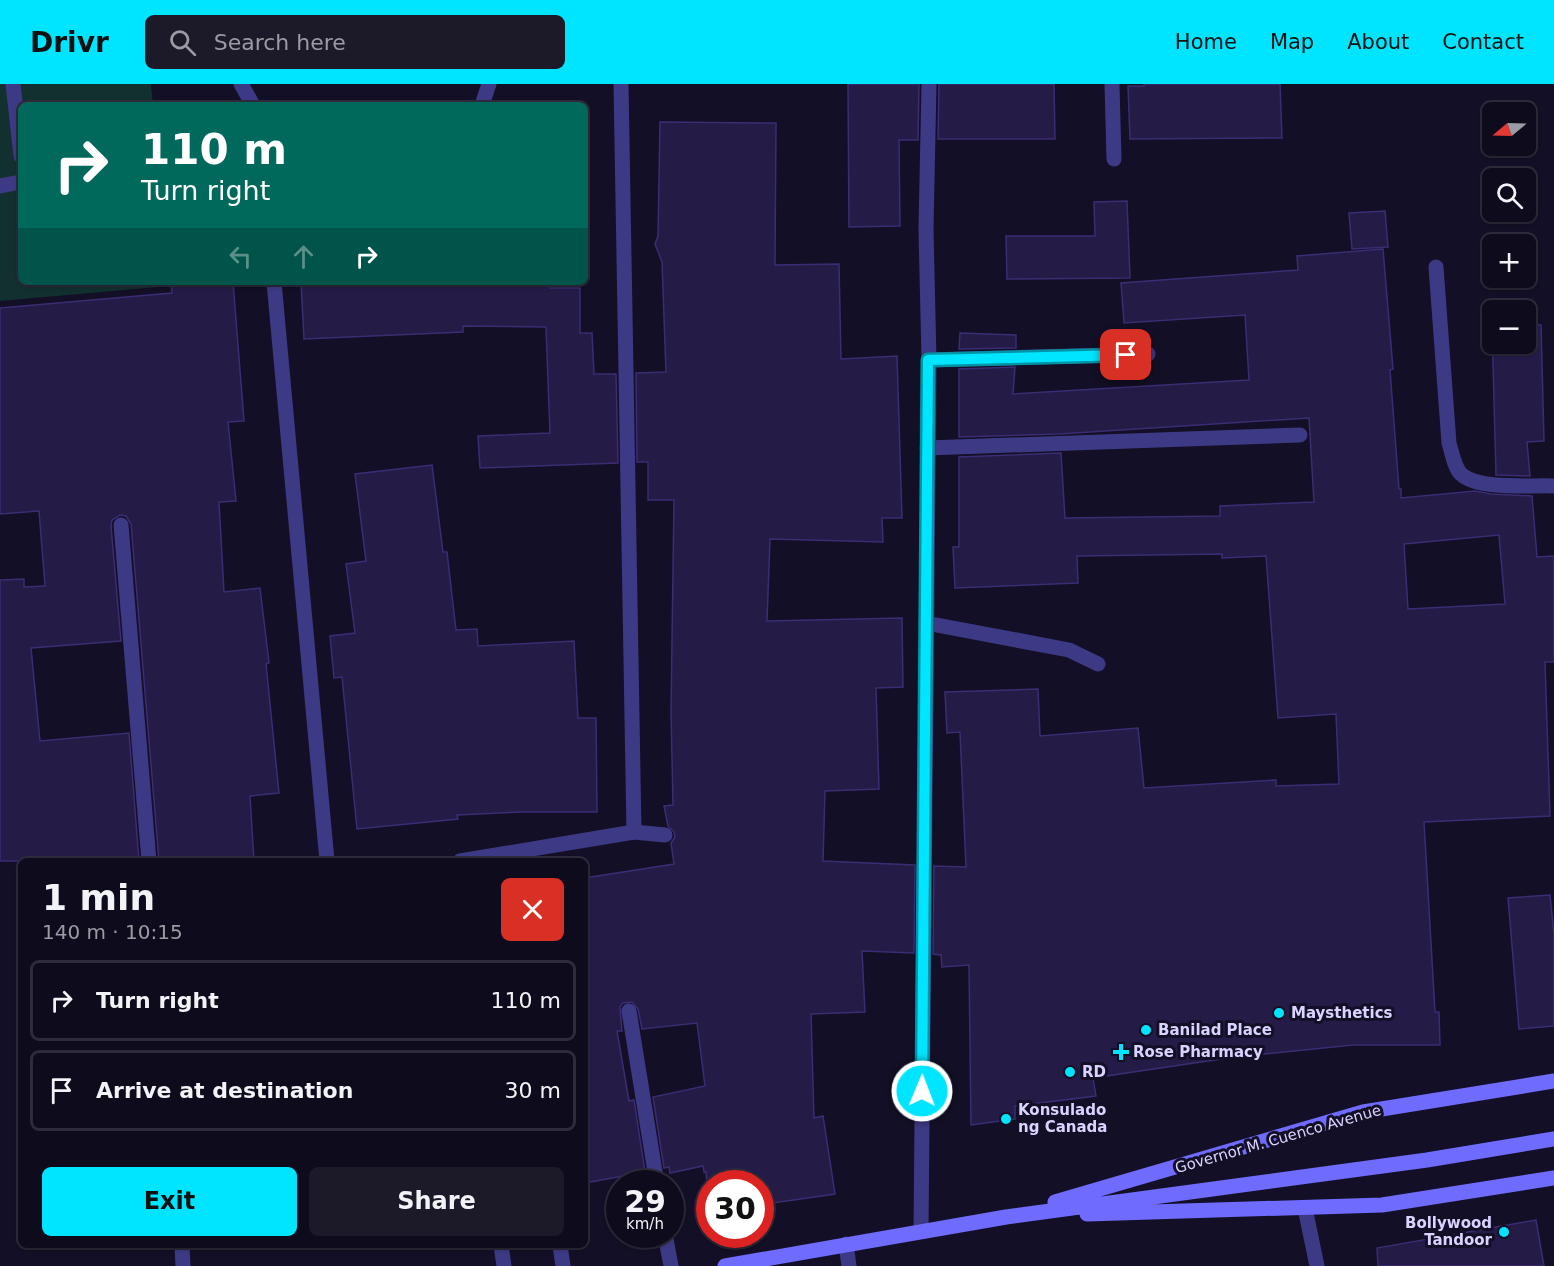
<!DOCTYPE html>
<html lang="en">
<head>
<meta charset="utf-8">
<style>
	:root { --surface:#0e0b1c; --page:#1c1929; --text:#f1f3f6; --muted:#9b9ba3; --line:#2e2b3b; --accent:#00e5ff }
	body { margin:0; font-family:"DejaVu Sans",sans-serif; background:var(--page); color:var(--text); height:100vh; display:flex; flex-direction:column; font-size:22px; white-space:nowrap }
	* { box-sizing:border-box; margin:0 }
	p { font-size:20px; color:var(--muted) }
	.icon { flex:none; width:33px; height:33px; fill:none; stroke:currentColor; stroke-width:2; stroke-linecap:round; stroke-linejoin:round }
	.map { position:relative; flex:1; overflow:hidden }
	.sheet { position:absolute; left:18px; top:774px; width:570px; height:390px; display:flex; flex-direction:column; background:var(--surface); border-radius:9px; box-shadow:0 2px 4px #0004,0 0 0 2px var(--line) }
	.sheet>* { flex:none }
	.guide { position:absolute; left:18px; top:18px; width:570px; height:183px; border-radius:9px; box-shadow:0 2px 4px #0004,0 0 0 2px var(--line); background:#00695c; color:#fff; overflow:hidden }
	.needle { width:39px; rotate:251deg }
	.controls { position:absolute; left:1482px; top:18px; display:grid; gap:12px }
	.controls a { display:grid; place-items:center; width:54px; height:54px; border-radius:9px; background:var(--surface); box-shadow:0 2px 4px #0004,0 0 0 2px var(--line); font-size:30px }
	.speed { position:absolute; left:606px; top:1086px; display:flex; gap:12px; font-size:30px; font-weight:700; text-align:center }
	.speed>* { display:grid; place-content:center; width:78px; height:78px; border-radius:50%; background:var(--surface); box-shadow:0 2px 4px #0004,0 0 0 2px var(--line); line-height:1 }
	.speed small { font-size:15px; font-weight:400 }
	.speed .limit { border:9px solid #d22; background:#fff; color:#111 }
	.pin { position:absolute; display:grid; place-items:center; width:51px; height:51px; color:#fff; margin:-26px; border-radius:12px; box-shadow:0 3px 9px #0006 }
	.me { position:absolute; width:66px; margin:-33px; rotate:1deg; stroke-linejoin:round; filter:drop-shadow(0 0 4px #0008) }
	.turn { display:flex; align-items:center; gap:21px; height:126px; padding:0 24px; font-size:27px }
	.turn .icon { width:78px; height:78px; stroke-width:2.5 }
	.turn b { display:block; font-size:42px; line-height:51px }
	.lanes { display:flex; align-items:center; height:57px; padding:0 24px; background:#0003; justify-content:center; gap:30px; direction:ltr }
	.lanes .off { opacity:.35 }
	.round { display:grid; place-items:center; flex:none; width:63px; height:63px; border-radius:9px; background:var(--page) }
	.summary { display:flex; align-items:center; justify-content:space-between; height:102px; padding:0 24px }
	h1 { font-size:36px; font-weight:700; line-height:45px }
	.cta { display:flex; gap:12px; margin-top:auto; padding:12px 24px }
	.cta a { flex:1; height:69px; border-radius:9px; background:var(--accent); color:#111; font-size:24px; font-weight:700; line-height:69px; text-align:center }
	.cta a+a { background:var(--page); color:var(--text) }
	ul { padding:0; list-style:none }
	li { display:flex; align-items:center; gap:18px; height:81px; margin:0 12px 9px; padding:0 12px; border:3px solid var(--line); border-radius:9px }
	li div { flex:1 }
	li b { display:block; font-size:22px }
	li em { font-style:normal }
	header { display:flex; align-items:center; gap:36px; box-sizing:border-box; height:84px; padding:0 30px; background:var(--accent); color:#111 }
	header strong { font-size:28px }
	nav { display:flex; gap:33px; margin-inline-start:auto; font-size:21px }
	.search { width:420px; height:54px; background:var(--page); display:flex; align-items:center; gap:15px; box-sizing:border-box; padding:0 21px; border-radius:9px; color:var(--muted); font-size:22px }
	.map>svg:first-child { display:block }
	.green { fill:#12302f }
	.building { fill:#241b47; stroke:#3b2d73; stroke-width:1.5; fill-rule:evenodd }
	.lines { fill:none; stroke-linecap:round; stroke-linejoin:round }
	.service { stroke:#3d3a85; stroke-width:15 }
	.minor { stroke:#3d3a85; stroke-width:15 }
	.secondary { stroke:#6f6bff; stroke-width:15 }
	.route-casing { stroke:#0095a6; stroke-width:15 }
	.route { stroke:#00e5ff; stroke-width:10 }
	.poi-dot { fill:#00e5ff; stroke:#130f26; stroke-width:2 }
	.labels { text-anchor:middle; stroke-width:6; stroke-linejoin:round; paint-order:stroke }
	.poi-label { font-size:15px; font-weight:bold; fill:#d9d4ff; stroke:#130f26; text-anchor:start }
	.street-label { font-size:15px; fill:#d9d4ff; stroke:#130f26 }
</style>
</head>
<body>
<header>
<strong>Drivr</strong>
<div class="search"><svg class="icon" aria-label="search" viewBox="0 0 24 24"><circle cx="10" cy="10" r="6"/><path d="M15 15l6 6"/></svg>Search here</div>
<nav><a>Home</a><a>Map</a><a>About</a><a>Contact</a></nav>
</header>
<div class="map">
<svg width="1554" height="1182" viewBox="0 0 1554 1182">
	<rect width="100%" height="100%" fill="#130f26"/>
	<!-- green -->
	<path class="green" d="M0 0H151L153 21H21V198H169V202L0 217Z"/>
	<!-- building -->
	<path class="building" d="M848 0H919L918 56H899L900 142 849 143Z
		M939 0H1054L1055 55H938Z
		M1144 0H1280L1282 54 1130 55 1128 2H1144Z
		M660 38 776 39 775 181 839 180 841 275 897 272 902 434H882L883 458 770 455 767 537 902 534 903 603 876 604 879 705 825 707 823 777 915 781 914 869 862 867 865 928 811 930 814 1034 823 1032 835 1110 766 1120 765 1116H760V1100H710L709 1122 706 1088H704L703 1082 670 1089 669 1083 664 1084 653 1013 705 1002 697 939 642 945 638 925 632 918 623 919 620 923 622 947H617L629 1017 634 1016 645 1088 585 1099V794L674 780 671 759 675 753 674 748 668 742 664 722 673 721 671 629 674 416H648V378H637L636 289 666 288 662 178 655 160 658 152Z
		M1127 117 1130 194 1007 195 1006 152H1095L1094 118Z
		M1385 127 1388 163 1352 165 1349 129Z
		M1383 165 1393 285 1390 286 1399 405H1401V414L1475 407 1491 410 1532 412 1537 473 1554 472V578H1545L1550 732 1424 738 1435 928H1439L1440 961H1353L1235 973 1093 994 1096 1012 1015 1022V1035L971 1041 969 881 942 883 941 871 933 870 934 782 966 783 960 648 947 649 945 608 1038 605 1040 652 1138 644 1144 704 1276 696V702L1339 700 1336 630 1278 634 1266 472 1222 474V470L1077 472 1078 499 955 504 953 463H959V373L1061 369 1065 434 1220 432V422L1314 418 1309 334 1059 350 959 353V285L1015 283 1013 310 1249 296 1245 231 1124 239 1121 199 1298 186 1297 172ZM1499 451 1505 520 1408 525 1404 460Z
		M171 198H233L244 337 228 338 236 417 219 418 224 508 260 504 269 579 266 580 279 709 250 712 254 777H159L131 440 126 432 120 431 112 436 111 442 121 557 31 564 40 657 129 649 139 777H0V496L24 495V503L45 502 39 427 0 430V224L172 209Z
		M301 198H550V204H580V249H592L594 290H616L618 379 480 384 478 352 550 349 546 243 463 242V248L304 255Z
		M1526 241H1541L1544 357 1527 358 1530 392 1496 391 1492 242V260H1526Z
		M960 249 1016 251V264L959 265Z
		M432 381 443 468H447L456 546 477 545 478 562 574 557 578 634H596L597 728H520L457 731 458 735 357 745 342 593 334 594 330 552 355 549 346 480 366 477 355 390Z
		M1550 811 1554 851V942L1519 945 1508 814Z
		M1536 1136 1544 1182H1378L1377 1164Z"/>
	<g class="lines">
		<!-- service -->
		<path class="service" d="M13 0 21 72
			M482 21 489 0
			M0 102 21 98
			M927 364 1300 351
			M926 539 1069 566 1098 580
			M634 748 665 751
			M629 927 657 1100
			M1305 1124 1317 1182
			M665 1150 671 1182
			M846 1160 849 1182"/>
		<!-- minor -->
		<path class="minor" d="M241 0 253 21
			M1112 0 1114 75
			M1436 183 1449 359C1452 368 1454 383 1461 390 1478 406 1531 401 1554 402
			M274 198 327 777
			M929 276 1148 270
			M121 441 149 777
			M460 777 634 748 621 0
			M921 1147 929 276 926 145 929 0
			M182 1161 183 1182
			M501 1161 504 1182
			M560 1161 563 1182"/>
		<!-- secondary -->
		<path class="secondary" d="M1055 1118 1363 1028 1554 997
			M1087 1130 1382 1121 1554 1094
			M725 1182 1006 1133 1427 1076 1554 1055"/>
	</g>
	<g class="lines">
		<!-- route casing -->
		<g class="route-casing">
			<path id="route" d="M922 1007 928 276 1126 271"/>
		</g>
		<!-- route -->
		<use href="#route" class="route"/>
	</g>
	<!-- markers -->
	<g class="poi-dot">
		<circle cx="1279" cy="929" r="6"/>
		<circle cx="1146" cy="946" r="6"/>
		<path d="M1118 959h6v6h6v6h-6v6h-6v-6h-6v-6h6z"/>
		<circle cx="1070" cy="988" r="6"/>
		<circle cx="1006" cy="1035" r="6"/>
		<circle cx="1504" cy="1148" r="6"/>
	</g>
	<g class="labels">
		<!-- poi labels -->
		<g class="poi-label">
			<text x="1291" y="934">Maysthetics</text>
			<text x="1158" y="951">Banilad Place</text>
			<text x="1133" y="973">Rose Pharmacy</text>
			<text x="1082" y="993">RD</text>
			<text x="1018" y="1031">Konsulado<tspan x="1018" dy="17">ng Canada</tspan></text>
			<text x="1492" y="1144" text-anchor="end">Bollywood<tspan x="1492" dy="17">Tandoor</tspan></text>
		</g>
		<!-- street labels -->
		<g class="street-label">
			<text transform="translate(1278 1055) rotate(-16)" y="5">Governor M. Cuenco Avenue</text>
		</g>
	</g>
</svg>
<div class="controls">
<a><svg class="needle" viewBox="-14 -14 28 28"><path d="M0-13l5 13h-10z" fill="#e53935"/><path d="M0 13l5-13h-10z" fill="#9b9ba3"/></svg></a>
<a><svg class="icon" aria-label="search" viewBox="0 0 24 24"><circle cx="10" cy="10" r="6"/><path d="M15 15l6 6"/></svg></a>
<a>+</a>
<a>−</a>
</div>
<div class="speed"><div>29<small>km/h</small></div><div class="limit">30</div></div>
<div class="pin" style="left:1126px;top:271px;background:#d93025"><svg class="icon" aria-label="arrive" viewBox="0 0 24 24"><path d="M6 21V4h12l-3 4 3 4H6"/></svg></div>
<svg class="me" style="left:922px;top:1007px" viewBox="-20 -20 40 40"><circle r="17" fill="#00e5ff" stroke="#fff" stroke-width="3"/><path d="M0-11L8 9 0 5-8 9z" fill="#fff"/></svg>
<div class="guide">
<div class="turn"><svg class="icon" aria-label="right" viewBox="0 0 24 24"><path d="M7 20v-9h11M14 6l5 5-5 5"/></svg><div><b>110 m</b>Turn right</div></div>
<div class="lanes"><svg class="icon off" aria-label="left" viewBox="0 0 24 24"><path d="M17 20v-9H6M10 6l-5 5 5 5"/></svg><svg class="icon off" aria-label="ahead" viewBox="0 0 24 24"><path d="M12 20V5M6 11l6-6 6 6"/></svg><svg class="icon" aria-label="right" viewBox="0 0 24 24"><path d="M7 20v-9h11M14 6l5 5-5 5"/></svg></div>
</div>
<section class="sheet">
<div class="summary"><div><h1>1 min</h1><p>140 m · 10:15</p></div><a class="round" style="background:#d93025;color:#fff"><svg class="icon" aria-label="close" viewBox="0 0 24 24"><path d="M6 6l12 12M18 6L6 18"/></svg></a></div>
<ul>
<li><svg class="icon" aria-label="right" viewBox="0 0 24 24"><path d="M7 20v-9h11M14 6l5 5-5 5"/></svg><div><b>Turn right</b></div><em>110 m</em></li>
<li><svg class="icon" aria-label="arrive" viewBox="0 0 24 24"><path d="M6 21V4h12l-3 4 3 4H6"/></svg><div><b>Arrive at destination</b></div><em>30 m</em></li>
</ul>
<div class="cta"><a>Exit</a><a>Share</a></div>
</section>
</div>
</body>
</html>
